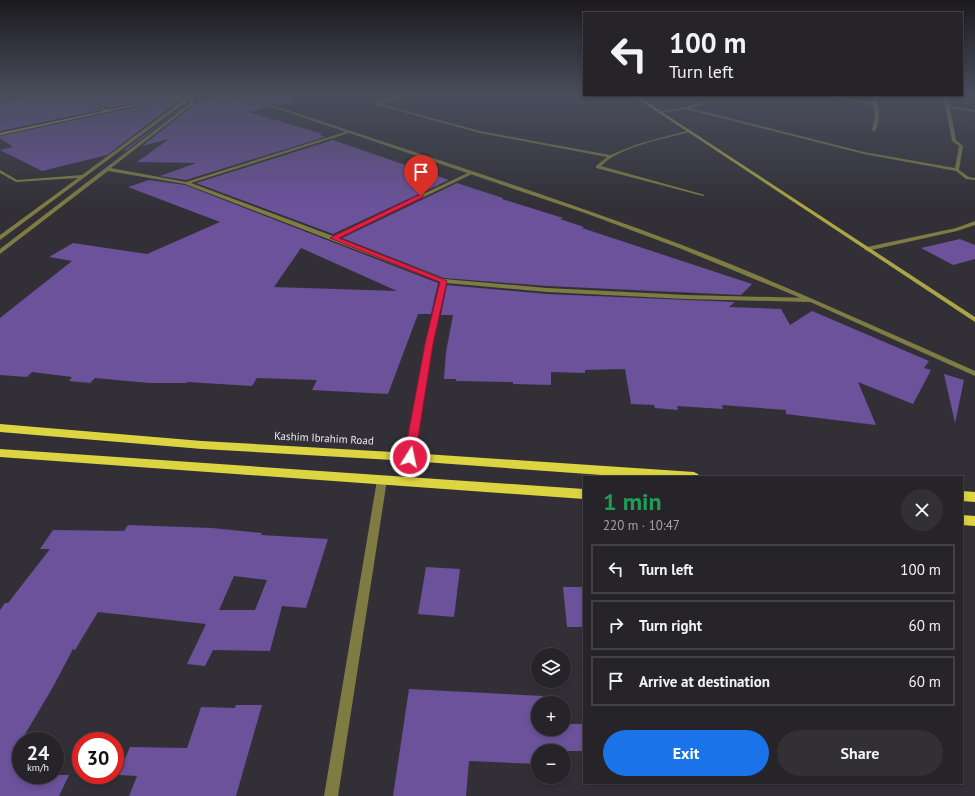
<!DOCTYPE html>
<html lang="en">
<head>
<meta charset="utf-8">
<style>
	:root { --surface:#262428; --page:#323034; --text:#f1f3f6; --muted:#a4a4a8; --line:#424145; --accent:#1a73e8 }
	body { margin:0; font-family:"PT Sans",sans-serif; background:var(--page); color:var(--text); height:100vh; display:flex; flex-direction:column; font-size:15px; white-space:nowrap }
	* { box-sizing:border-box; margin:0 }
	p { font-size:13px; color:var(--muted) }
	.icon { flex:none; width:22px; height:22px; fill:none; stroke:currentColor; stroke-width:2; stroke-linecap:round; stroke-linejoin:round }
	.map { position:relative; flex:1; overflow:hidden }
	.drawer { position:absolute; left:583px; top:476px; width:380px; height:308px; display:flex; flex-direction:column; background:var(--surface); border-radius:0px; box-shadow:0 2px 6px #0003,0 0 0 1px var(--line) }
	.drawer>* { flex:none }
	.guide { position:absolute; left:583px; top:12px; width:380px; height:84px; border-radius:0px; box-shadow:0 2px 6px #0003,0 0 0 1px var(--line); background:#262428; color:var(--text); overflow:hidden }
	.controls { position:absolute; left:531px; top:648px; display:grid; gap:8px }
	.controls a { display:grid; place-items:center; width:40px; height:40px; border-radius:50%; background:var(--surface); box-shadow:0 2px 6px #0003,0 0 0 1px var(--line); font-size:20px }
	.speed { position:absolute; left:12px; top:732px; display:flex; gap:8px; font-size:20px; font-weight:700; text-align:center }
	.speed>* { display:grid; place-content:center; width:52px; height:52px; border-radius:50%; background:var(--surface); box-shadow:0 2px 6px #0003,0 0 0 1px var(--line); line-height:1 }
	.speed small { font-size:10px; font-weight:400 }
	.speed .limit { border:6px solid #d22; background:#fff; color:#111 }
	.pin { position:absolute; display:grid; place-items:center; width:34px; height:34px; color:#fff; margin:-41px -17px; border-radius:50% 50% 50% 0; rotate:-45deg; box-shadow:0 0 4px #0007 }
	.pin .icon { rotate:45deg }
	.me { position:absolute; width:44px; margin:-22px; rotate:10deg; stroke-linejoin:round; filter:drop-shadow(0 0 3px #0008) }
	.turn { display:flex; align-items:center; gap:14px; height:84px; padding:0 20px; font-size:18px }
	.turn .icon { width:52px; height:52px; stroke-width:2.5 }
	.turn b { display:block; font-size:28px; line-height:34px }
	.round { display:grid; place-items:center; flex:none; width:42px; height:42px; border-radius:21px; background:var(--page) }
	.head { display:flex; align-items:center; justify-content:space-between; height:68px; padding:0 20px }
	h1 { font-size:24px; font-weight:600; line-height:30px; color:#1e9e55 }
	.action { display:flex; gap:8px; margin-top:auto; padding:8px 20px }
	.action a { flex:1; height:46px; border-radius:24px; background:var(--accent); color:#fff; font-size:16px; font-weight:600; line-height:46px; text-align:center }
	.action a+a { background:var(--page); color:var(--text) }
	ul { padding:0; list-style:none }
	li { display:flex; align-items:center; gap:12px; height:50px; margin:0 8px 6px; padding:0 12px; border:2px solid var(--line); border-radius:0px }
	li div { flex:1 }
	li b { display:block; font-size:15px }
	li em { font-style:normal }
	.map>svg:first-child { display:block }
	.building { fill:#6b529a; fill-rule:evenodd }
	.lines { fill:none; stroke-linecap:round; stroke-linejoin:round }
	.minor { fill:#7e7c43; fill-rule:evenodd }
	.tertiary { fill:#7e7c43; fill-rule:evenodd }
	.secondary { fill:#aaa645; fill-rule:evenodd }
	.trunk { fill:#dcd440; fill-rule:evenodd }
	.route { fill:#e11d48; stroke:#92132f }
	.labels { text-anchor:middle; stroke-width:3; stroke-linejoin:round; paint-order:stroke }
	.street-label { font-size:11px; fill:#ebeaee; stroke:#323036 }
</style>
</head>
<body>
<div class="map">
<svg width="975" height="796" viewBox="0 0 975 796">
	<rect width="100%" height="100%" fill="#323036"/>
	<!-- building -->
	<path class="building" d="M32 95H67L100 110 0 131V104Z
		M75 95H173L109 108Z
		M247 95H294V102L278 105Z
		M224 96 246 102V100L269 107 249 112 323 134 320 135 325 137 186 180 160 176 196 163 137 162 169 139 142 146 193 106 194 104Z
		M184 97 107 155 42 171 0 150 13 147 0 138V136Z
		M185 105 127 150 123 151Z
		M333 140 449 180 333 234 196 183Z
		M149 180 185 185 438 283 431 314H418L388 394 312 390 317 380 257 378 252 386 187 382 186 383H149L95 378 90 383 69 381 72 377 32 372 27 377 0 375V318L72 261 49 257 73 243 147 254 220 222 128 187ZM301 248 397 291 274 287Z
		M457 183 503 198 502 199 563 218 560 219 584 227 582 228 752 284 741 295 547 286 444 278 342 238Z
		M960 239 975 245V259L953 265 921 248Z
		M447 285 547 294 735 302 729 307 781 309 790 325 812 311 929 361 924 368 931 370 913 404 858 382 876 425 786 414V410L722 405 723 409 677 406 678 410 655 408 654 405 631 404 625 369 585 370V373L551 372V385L513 384V382L456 381V379H444L446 352 453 315H441Z
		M944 374 964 380 955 423Z
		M128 525 212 528 262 533 261 535 328 539 306 608 282 606 270 651 213 650 205 666 187 664 206 624 98 612 75 650 73 649 53 687 21 741V775H69L59 796H0V610L5 603H8L50 549H40L53 530 124 531ZM234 576 267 580 255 610H219Z
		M426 567 460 569 454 617 418 614Z
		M563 587H584V627H567Z
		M409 689 543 696V703H538V729H564V724H584V751H538V764L469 761 466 796H393Z
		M236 705H262L236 796H129L137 776 118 775 130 747 187 748 201 707 235 708Z"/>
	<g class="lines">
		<!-- minor -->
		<path class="minor" d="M68 95H72L111 111 108 112Z
			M190 95 195 96 192 105 111 168 186 182 348 131 349 133 191 183 333 236 470 172 472 173V174L338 238 444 279 547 288 686 295 810 298 813 300 810 302 686 299 547 292 446 283 433 344 414 457 413 459H407L406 457 425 344 440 282 185 184 108 171 0 254V249L189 104 190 99 0 240V235L78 178 16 182 0 173V170L17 180 82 175Z
			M399 95H404L380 104 480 131 610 155 638 144 690 130V132C663 139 621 146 601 166L705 195 703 196 596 168V166L607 157 480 133 374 104Z
			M727 95H733L690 108 864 152 955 168 959 146 952 141 944 99 939 95H943L948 99 949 106 975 110V112L950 108 956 140 963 146 959 170 969 177 975 178V180L966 179 956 171 864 154 686 109 659 113 657 112 686 107Z
			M761 95H830L873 103V99L878 95H882L876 100C880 111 880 119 876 130L874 131 872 130 875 115 874 105 824 96 804 98Z
			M975 221V225L957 231 867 251 864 249 867 247 956 228Z
			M382 477 385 478 387 480 338 796H324L377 480 379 478Z"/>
		<!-- tertiary -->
		<path class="tertiary" d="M237 95H242C388 144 537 190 682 245 781 283 878 328 975 371V376L808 301 679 248 585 213Z"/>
		<!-- secondary -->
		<path class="secondary" d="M179 95H185L0 135V133Z
			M632 95H636L975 317V322Z"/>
		<!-- trunk -->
		<path class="trunk" d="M0 424 202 441 410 453 694 472 698 474 700 477H629L410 461 202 449 0 432Z
			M0 449 584 489V499L0 457Z
			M962 491 975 492V502L962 501Z
			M962 515 975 516V526L962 525Z"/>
	</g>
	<!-- sky -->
	<linearGradient id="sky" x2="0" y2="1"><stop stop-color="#1c1a1e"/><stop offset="0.46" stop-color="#494e5d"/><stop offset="1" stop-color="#494e5d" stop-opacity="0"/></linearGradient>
	<rect width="975" height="206" fill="url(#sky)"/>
	<!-- route -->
	<path class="route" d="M421 194 423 195V197L339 238 447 281 433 344 415 457 413 459H406L404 457 425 344 440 282 330 238Z"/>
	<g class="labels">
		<!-- street labels -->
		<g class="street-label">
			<text transform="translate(324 438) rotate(3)" y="4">Kashim Ibrahim Road</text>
		</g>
	</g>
</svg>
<div class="controls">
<a><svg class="icon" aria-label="layers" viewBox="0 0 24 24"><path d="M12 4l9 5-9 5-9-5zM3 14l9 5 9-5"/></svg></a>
<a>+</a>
<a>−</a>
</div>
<div class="speed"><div>24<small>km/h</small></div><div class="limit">30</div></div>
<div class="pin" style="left:421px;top:196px;background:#d93025"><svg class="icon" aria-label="arrive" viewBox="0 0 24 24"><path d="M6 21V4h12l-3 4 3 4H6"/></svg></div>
<svg class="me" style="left:410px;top:457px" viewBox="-20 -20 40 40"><circle r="17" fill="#e11d48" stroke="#fff" stroke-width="3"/><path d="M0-11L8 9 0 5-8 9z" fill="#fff"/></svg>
<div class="guide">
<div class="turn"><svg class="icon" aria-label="left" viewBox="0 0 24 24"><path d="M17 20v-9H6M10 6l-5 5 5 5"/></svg><div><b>100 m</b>Turn left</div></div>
</div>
<section class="drawer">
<div class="head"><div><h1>1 min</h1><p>220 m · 10:47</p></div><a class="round"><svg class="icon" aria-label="close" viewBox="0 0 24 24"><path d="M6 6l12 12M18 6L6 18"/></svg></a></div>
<ul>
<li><svg class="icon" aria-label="left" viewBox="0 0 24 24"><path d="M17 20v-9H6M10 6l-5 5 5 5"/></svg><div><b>Turn left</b></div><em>100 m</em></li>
<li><svg class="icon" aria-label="right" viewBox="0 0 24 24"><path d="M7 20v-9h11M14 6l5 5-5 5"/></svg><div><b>Turn right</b></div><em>60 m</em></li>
<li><svg class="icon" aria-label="arrive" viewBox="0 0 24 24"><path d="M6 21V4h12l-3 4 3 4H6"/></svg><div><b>Arrive at destination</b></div><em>60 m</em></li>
</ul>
<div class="action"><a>Exit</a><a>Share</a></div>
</section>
</div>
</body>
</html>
